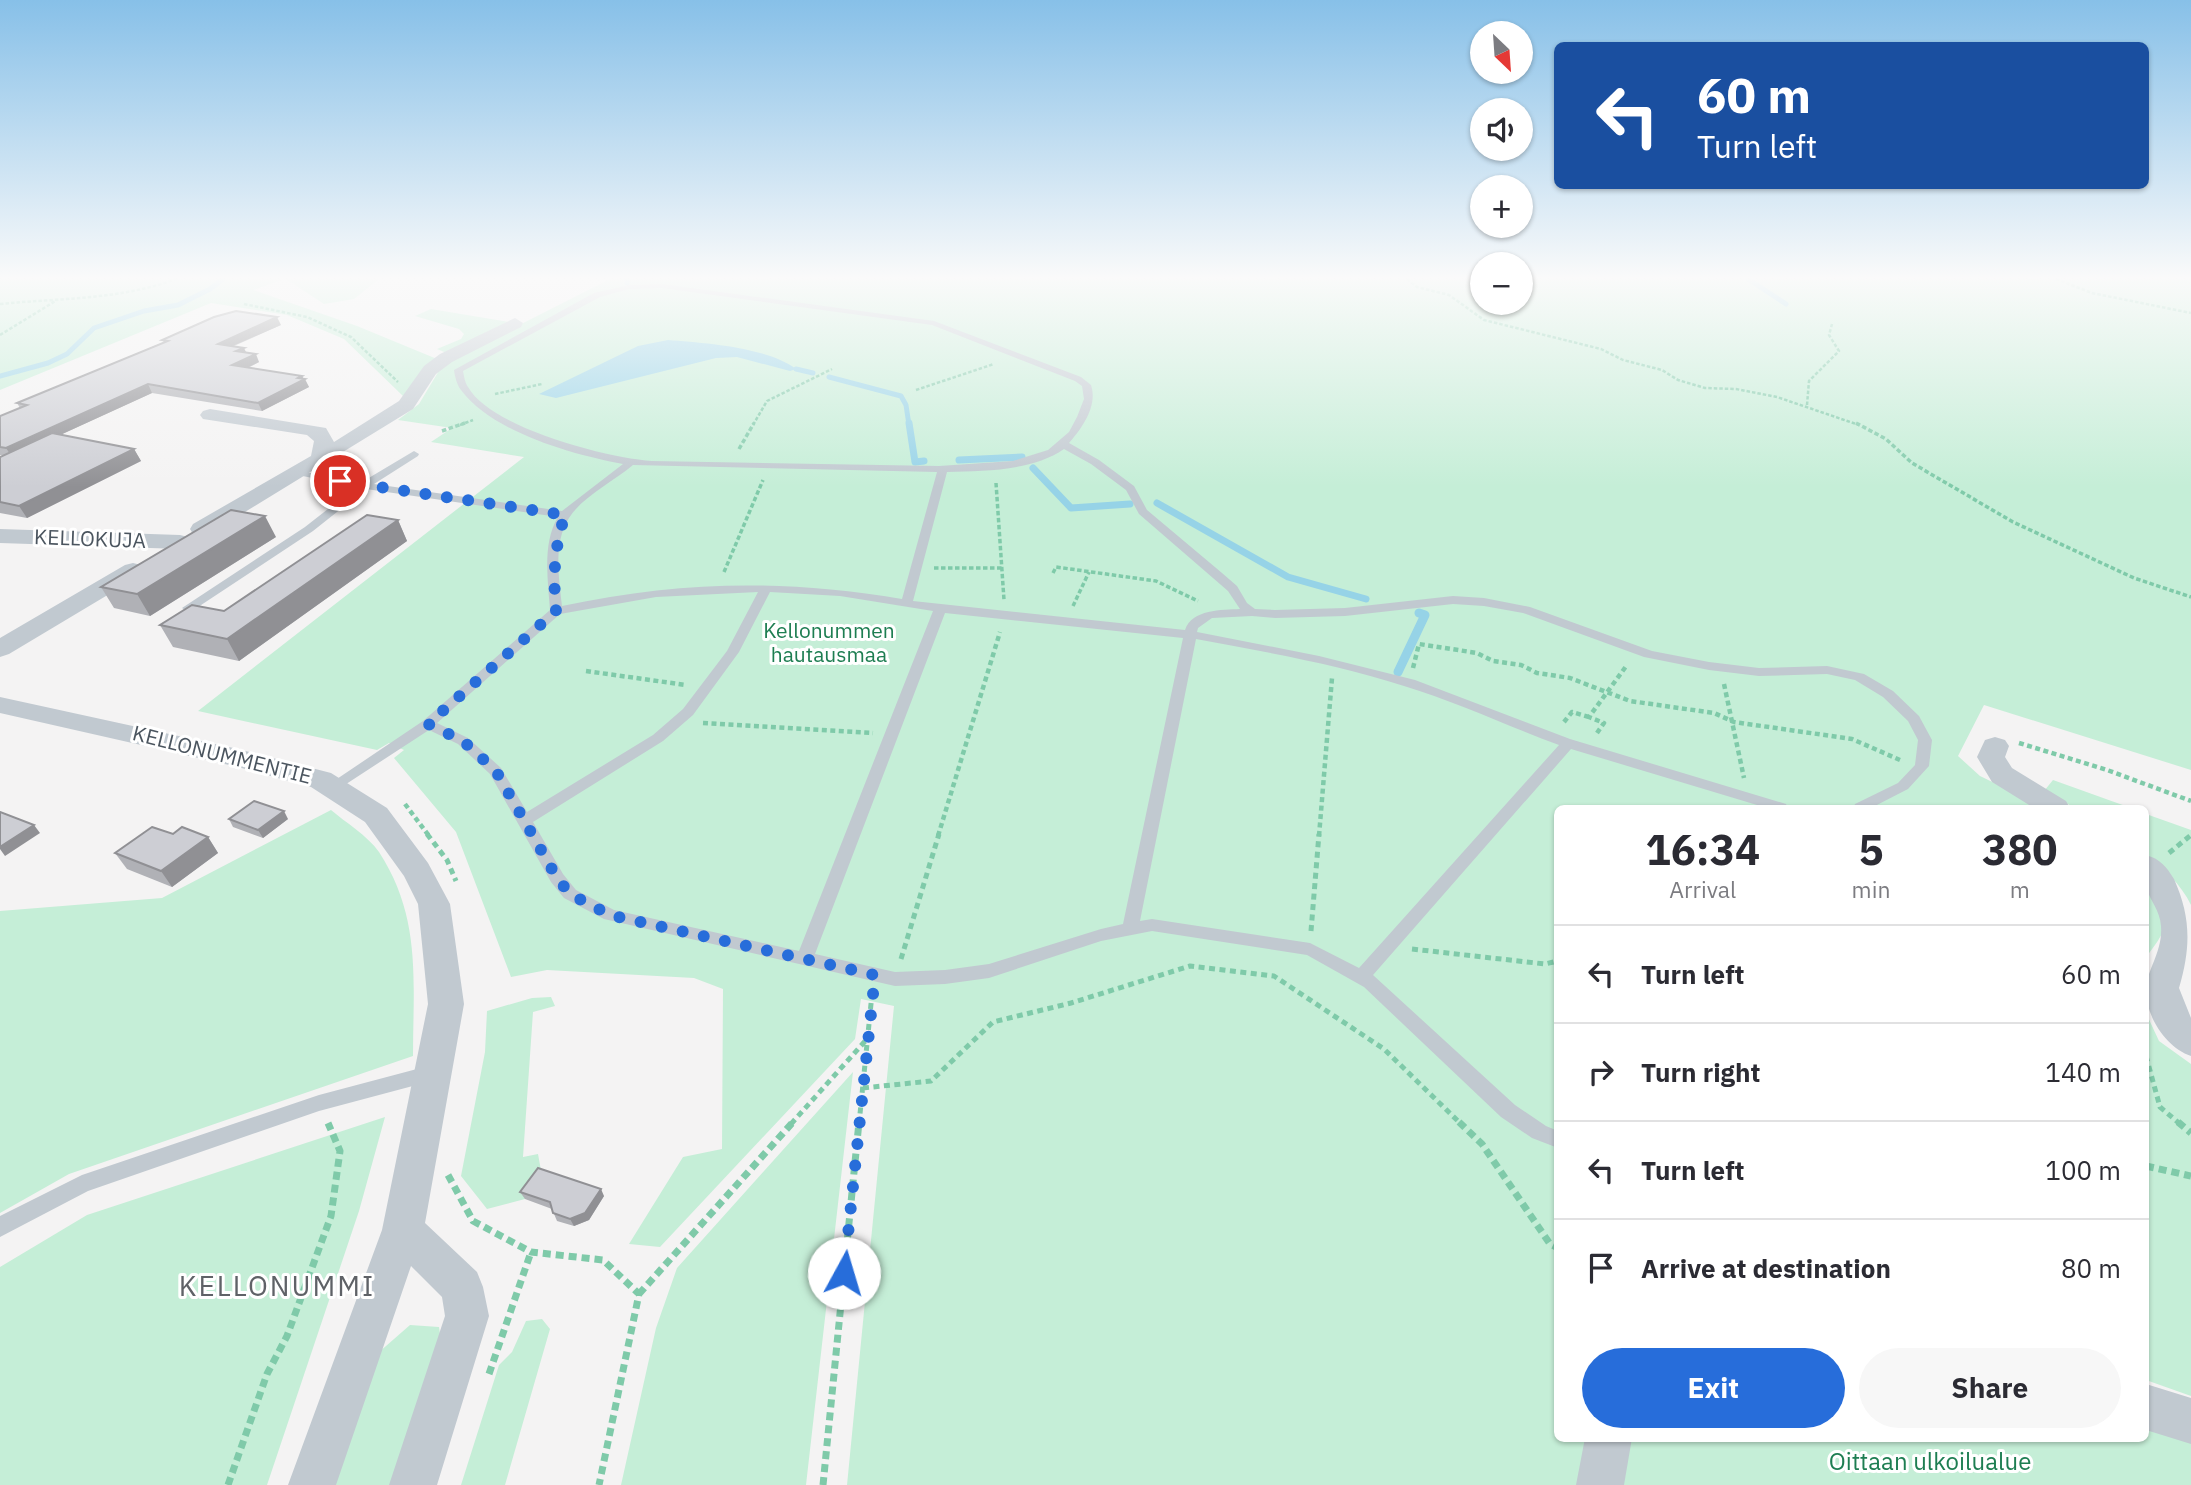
<!DOCTYPE html>
<html lang="en">
<head>
<meta charset="utf-8">
<style>
	:root { --surface:#fff; --page:#f7f7f7; --text:#2b2b33; --muted:#7c7c81; --line:#e1e1e2; --accent:#276dda }
	body { margin:0; font-family:"IBM Plex Sans",sans-serif; background:var(--page); color:var(--text); height:100vh; display:flex; flex-direction:column; font-size:26px; white-space:nowrap }
	* { box-sizing:border-box; margin:0 }
	p { font-size:23px; color:var(--muted) }
	.icon { flex:none; width:38px; height:38px; fill:none; stroke:currentColor; stroke-width:2; stroke-linecap:round; stroke-linejoin:round }
	.map { position:relative; flex:1; overflow:hidden }
	.side { position:absolute; left:1554px; top:805px; width:595px; height:637px; display:flex; flex-direction:column; background:var(--surface); border-radius:10px; box-shadow:0 2px 5px #0004 }
	.side>* { flex:none }
	.top-card { position:absolute; left:1554px; top:42px; width:595px; height:147px; border-radius:10px; box-shadow:0 2px 5px #0004; background:#1a4fa0; color:#fff; overflow:hidden }
	.needle { width:46px; rotate:155deg }
	.fabs { position:absolute; left:1470px; top:21px; display:grid; gap:14px }
	.fabs a { display:grid; place-items:center; width:63px; height:63px; border-radius:50%; background:var(--surface); box-shadow:0 2px 5px #0004; font-size:35px }
	.pin { position:absolute; display:grid; place-items:center; width:60px; height:60px; color:#fff; margin:-30px; border:4px solid #fff; border-radius:50%; box-shadow:0 2px 7px #0007 }
	.me { position:absolute; width:77px; margin:-38px; rotate:6deg; stroke-linejoin:round; filter:drop-shadow(0 0 5px #0008) }
	.turn { display:flex; align-items:center; gap:24px; height:147px; padding:0 28px; font-size:32px }
	.turn .icon { width:91px; height:91px; stroke-width:2.5 }
	.turn b { display:block; font-size:49px; line-height:60px }
	.eta { display:flex; justify-content:space-evenly; align-items:center; height:119px; text-align:center }
	.eta b { font-size:42px; font-weight:700; line-height:49px }
	.primary-button { display:flex; gap:14px; margin-top:auto; padding:14px 28px }
	.primary-button a { flex:1; height:80px; border-radius:42px; background:var(--accent); color:#fff; font-size:28px; font-weight:700; line-height:80px; text-align:center }
	.primary-button a+a { background:var(--page); color:var(--text) }
	ul { padding:0; list-style:none }
	li { display:flex; align-items:center; gap:21px; height:98px; padding:0 28px; border-top:2px solid var(--line) }
	li div { flex:1 }
	li b { display:block; font-size:26px }
	li em { font-style:normal }
	.map>svg:first-child { display:block }
	.green { fill:#c5eed7 }
	.water { fill:#96d3e7 }
	.lines { fill:none; stroke-linecap:round; stroke-linejoin:round }
	.stream-far2 { stroke:#96d3e7; stroke-width:5 }
	.stream-far1 { stroke:#96d3e7; stroke-width:7 }
	.stream { stroke:#96d3e7; stroke-width:9 }
	.path-far4 { stroke:#7fcaa9; stroke-width:2.5; stroke-dasharray:3.5 2; stroke-linecap:butt }
	.path-far3 { stroke:#7fcaa9; stroke-width:3.5; stroke-dasharray:4.5 2.5; stroke-linecap:butt }
	.path-far2 { stroke:#7fcaa9; stroke-width:4.5; stroke-dasharray:5 3.5; stroke-linecap:butt }
	.path-far1 { stroke:#7fcaa9; stroke-width:5; stroke-dasharray:6 4.5; stroke-linecap:butt }
	.path { stroke:#7fcaa9; stroke-width:7; stroke-dasharray:8 5; stroke-linecap:butt }
	.lane { fill:#c1c9d0; fill-rule:evenodd }
	.street { fill:#c1c9d0; fill-rule:evenodd }
	.wall { fill:#b0b1b6 }
	.shaded-wall { fill:#909094 }
	.building { fill:#cdced4; stroke:#909094; stroke-width:2 }
	.route { stroke:#276dda; stroke-width:12; stroke-dasharray:0 21.6 }
	.labels { text-anchor:middle; stroke-width:6; stroke-linejoin:round; paint-order:stroke }
	.street-label { font-size:21px; fill:#4b555f; stroke:#fff }
	.park-label { font-size:21px; fill:#1e7e52; stroke:#fff }
	.near-park-label { font-size:24px; fill:#1e7e52; stroke:#fff }
	.near-neighbourhood-label { font-size:28px; letter-spacing:2px; fill:#5f6267; stroke:#fff }
</style>
</head>
<body>
<div class="map">
<svg width="2191" height="1485" viewBox="0 0 2191 1485">
	<rect width="100%" height="100%" fill="#f4f3f3"/>
	<!-- green -->
	<path class="green" d="M0 279H284L253 290 357 326 437 359 403 396 344 339 287 315 211 303 0 390Z
		M286 279H379L354 299 324 304Z
		M610 279H1482V303H1521V279H2191V770L1984 705 1958 756 1980 776 2046 808H1558V1438L1586 1439 1577 1485H847L894 1006 861 999 855 1039 660 1247 629 1244 683 1157 722 1149 723 989 694 978 547 970 511 977 456 832 394 758 404 750 389 743 377 750 198 711 524 457 431 442 452 428 398 420 419 404 440 369 456 357Z
		M431 309 509 322 449 354 437 349 461 339 464 334 459 329 415 316Z
		M2053 780 2131 808H2075L2044 791Z
		M331 810C345 822 368 836 379 852 422 918 413 982 413 1056L69 1174 0 1213V911L162 898Z
		M2146 814 2191 830V905C2181 884 2163 868 2146 854Z
		M2146 880C2166 920 2176 919 2146 957Z
		M551 997 555 1006 533 1012 523 1157 538 1154 542 1176 525 1199 487 1209 461 1176 485 1052 487 1011 532 998Z
		M2146 1013 2159 1041 2191 1064V1396L2146 1380Z
		M853 1072 806 1485H621L656 1328 677 1268Z
		M385 1117 359 1211 267 1485H0V1267L87 1215Z
		M542 1319 550 1329 505 1485H461L499 1365 512 1352 526 1321Z
		M410 1325 439 1327 442 1348 398 1485H328L370 1360Z
		M2146 1418 2191 1433V1485H1616L1626 1439 2146 1438Z"/>
	<!-- water -->
	<path class="water" d="M668 340C704 343 767 347 796 369L790 371 737 357 716 358 556 398 539 394 638 346Z"/>
	<g class="lines">
		<!-- stream-far2 -->
		<path class="stream-far2" d="M627 279V283
			M1748 279 1786 304
			M796 369 813 373
			M0 376 48 363 67 354 94 328 144 311 178 305 210 289 223 279
			M829 377 901 396 906 405 909 425"/>
		<!-- stream-far1 -->
		<path class="stream-far1" d="M909 423 915 462 924 461
			M959 460 1022 457
			M1033 468 1071 508 1130 504
			M1157 503 1288 577 1366 599"/>
		<!-- stream -->
		<path class="stream" d="M1398 672 1425 615 1419 613"/>
		<!-- path-far4 -->
		<path class="path-far4" d="M1407 279 1417 287 1449 295 1484 320 1601 349 1623 360 1662 370 1678 380 1705 388 1736 389 1777 397 1859 425
			M2056 279 2092 293 2191 313
			M0 304C60 298 119 300 176 279
			M244 304 307 317 351 337 398 382
			M0 335 57 300
			M916 390 994 364
			M495 394 542 384
			M1807 405 1809 381 1839 351 1829 335 1832 324
			M460 425 473 420
			M753 425 767 401 832 369"/>
		<!-- path-far3 -->
		<path class="path-far3" d="M1856 423 1886 439 1912 463 2013 522 2134 578 2191 597
			M442 431 465 423
			M739 449 754 423
			M996 483 1004 600
			M934 568H1002
			M724 572 763 480
			M1053 573 1056 567 1156 581 1198 601
			M1073 606 1089 572"/>
		<!-- path-far2 -->
		<path class="path-far2" d="M1413 668 1419 644 1477 653 1493 661 1521 665 1537 673 1570 678 1630 701 1714 713 1734 722 1852 739 1900 760
			M586 671 686 685
			M1724 684 1744 778
			M1564 722 1572 712 1589 717
			M703 723 873 733
			M1597 733 1604 723 1589 717 1627 665
			M2019 743 2107 770 2191 801
			M405 804 429 836
			M938 836 1000 632
			M1319 836 1332 678"/>
		<!-- path-far1 -->
		<path class="path-far1" d="M427 834 447 860 456 881
			M2169 853 2191 835
			M1311 931 1319 834
			M1412 949 1545 964 1558 961
			M901 959 939 834
			M2146 1056 2160 1107 2180 1124
			M863 1088 931 1081 993 1022 1071 1003 1190 966 1274 976 1384 1049 1461 1124
			M791 1124 867 1039
			M859 1124 872 994"/>
		<!-- path -->
		<path class="path" d="M1459 1122 1482 1144 1550 1244 1558 1248
			M2178 1122 2191 1133
			M2146 1166 2191 1176
			M448 1175 473 1221 531 1252 603 1260 639 1294 599 1485
			M639 1294 793 1122
			M489 1374 531 1252
			M228 1485 267 1374 287 1336 331 1216 340 1151 328 1123
			M823 1485 859 1122"/>
		<!-- lane -->
		<path class="lane" d="M662 284 934 321 1081 377 1091 385C1098 406 1082 428 1069 443L1099 460 1134 486 1147 510 1222 573 1237 586 1247 603 1255 609 1275 610 1345 608 1453 596 1484 598 1530 607 1652 651 1709 662 1759 668 1827 666 1864 674 1893 691 1919 716 1932 740 1929 766 1908 789 1871 808H1853L1855 804 1898 783 1915 765 1918 740 1908 721 1883 697 1855 680 1827 674 1759 676 1709 670 1644 657 1523 613 1484 606 1453 604 1345 616 1275 618 1252 616 1212 618 1198 628 1197 632 1319 656 1415 680 1570 739 1786 804 1788 808H1767L1571 749 1373 975 1515 1105 1546 1126 1558 1131V1148L1532 1138 1501 1117 1364 987 1307 955 1152 931 1101 941 989 978 945 984 895 986 604 919 564 898 551 882 490 774 458 744 429 730 337 790 332 792 325 787 423 721 550 610C548 581 542 543 558 517L366 489 313 531 192 611 188 612 182 608 305 527 356 487 293 474V470L362 482 414 451 419 454 418 456 374 484 562 511 623 464C573 455 492 432 461 390 457 385 455 377 454 370L594 293 629 285ZM662 288 932 325 1075 381 1082 386 1084 399 1077 417 1069 432 1048 450 1013 461 939 466 652 461C607 458 491 428 468 387 465 383 464 376 463 371L600 297 629 289ZM1064 449 1091 464 1126 490 1139 514 1228 591 1240 609C1222 610 1192 609 1185 630L913 601 947 472C985 471 1032 471 1064 449ZM633 465 937 472 902 599C782 579 681 581 562 606 559 580 553 542 569 518 583 496 613 482 633 465ZM758 592 727 651 683 709 653 735 527 812 501 768 468 738 437 723 560 614 656 597ZM770 592 840 596 933 611 799 951 614 910 576 890 563 874 533 822 663 741 693 715 739 652ZM945 613 1183 638 1123 924 1101 929 989 964 945 970 895 972 815 954ZM1196 639C1265 652 1337 664 1404 686 1457 702 1507 726 1559 745L1359 968 1310 943 1152 919 1140 921Z
			M432 1065 439 1067 441 1073 439 1079 319 1111 88 1191 0 1237V1216L82 1175 319 1095Z"/>
		<!-- street -->
		<path class="street" d="M515 318 523 323 521 327 452 362 436 374 413 409 209 534H193L190 529 193 524 311 456 314 441 307 435 203 419 200 415 203 411 210 409 326 428 334 442 399 401 424 366 440 354Z
			M0 529 180 535 188 537 191 542 188 547 180 549 0 543Z
			M133 563 141 565 145 570 141 575 9 654 0 657V638L125 565Z
			M0 697 238 749 331 773 387 808 428 863 450 904 464 1004 425 1223 477 1272 483 1287 489 1316 437 1485H389L445 1316 442 1297 411 1266 336 1485H288L382 1230 428 1004 418 904 404 876 365 822 311 787 238 767 0 713Z
			M1995 737 2005 740 2009 746 2005 757 2012 768 2066 801 2070 808H2034L1992 782 1977 757 1985 740Z
			M2146 855C2160 859 2166 866 2174 879 2191 917 2191 947 2179 988L2191 1018V1056C2166 1048 2145 1015 2146 989 2146 971 2163 952 2161 926 2160 910 2150 901 2146 887 2143 878 2145 863 2146 855Z
			M2146 1384 2191 1398V1444L2146 1430Z
			M1585 1438H1632L1624 1485H1576Z"/>
	</g>
	<!-- wall -->
	<path class="wall" d="M281 325 234 346 247 353 259 362 248 368 302 376 309 387 262 411 152 393 60 435 134 449 141 461 27 518 0 513V457L5 455H0V416L20 408 17 403 164 342 162 340Z
		M398 520 407 541 239 661 173 647 160 625 224 611Z
		M276 537 150 616 114 608 101 587Z
		M229 819H288L263 838 233 827Z
		M173 834 208 837 218 853 172 887 127 869 115 853Z
		M520 1192 604 1196 589 1220 574 1226 557 1221 552 1209 525 1199Z"/>
	<!-- shaded-wall -->
	<path class="shaded-wall" d="M277 317 281 325 221 351 218 344Z
		M244 348 248 356 236 351Z
		M256 354 259 362 236 373 232 365Z
		M302 376 304 380 305 379 309 387 262 411 258 403Z
		M148 384 152 393 12 457 6 448Z
		M134 449 141 461 27 518 19 506Z
		M265 516 276 537 150 616 137 594Z
		M398 520 407 541 239 661 227 639Z
		M284 811 288 819 263 838 258 830Z
		M34 825 40 833 5 856 0 849V847Z
		M208 837 218 853 172 887 161 871Z
		M601 1189 604 1196 589 1220 574 1226 570 1219Z"/>
	<!-- building -->
	<path class="building" d="M236 311 277 317 218 344 244 348 236 351 256 354 232 365 302 376 298 378 305 379 258 403 148 384 6 448 0 447V416L27 405 17 403 168 341 162 340 214 317Z
		M52 433 134 449 19 506 0 502V457Z
		M231 510 265 516 137 594 101 587Z
		M367 515 398 520 227 639 160 625 192 605 224 611Z
		M254 801 284 811 258 830 229 819Z
		M0 812 34 825 0 847Z
		M152 827 173 834 182 827 208 837 161 871 115 853Z
		M538 1168 601 1189 585 1213 570 1219 553 1213 550 1202 520 1192Z"/>
	<!-- sky -->
	<linearGradient id="sky" x2="0" y2="1"><stop stop-color="#87c0e8"/><stop offset="0.57" stop-color="#fafafa"/><stop offset="1" stop-color="#fafafa" stop-opacity="0"/></linearGradient>
	<rect width="2191" height="487" fill="url(#sky)"/>
	<g class="lines">
		<!-- route -->
		<path class="route" d="M340 481 565 515C554 548 553 577 556 611L428 724 463 741 496 771 557 878 570 894 610 915 875 975 844 1273"/>
	</g>
	<g class="labels">
		<!-- street labels -->
		<g class="street-label">
			<text transform="translate(90 539) rotate(2)" y="7">KELLOKUJA</text>
			<text transform="translate(222 755) rotate(14)" y="7">KELLONUMMENTIE</text>
		</g>
		<!-- park labels -->
		<g class="park-label">
			<text x="829" y="638">Kellonummen<tspan x="829" dy="24">hautausmaa</tspan></text>
		</g>
		<!-- near-park labels -->
		<g class="near-park-label">
			<text x="1930" y="1470">Oittaan ulkoilualue</text>
		</g>
		<!-- near-neighbourhood labels -->
		<g class="near-neighbourhood-label">
			<text x="277" y="1296">KELLONUMMI</text>
		</g>
	</g>
</svg>
<div class="fabs">
<a><svg class="needle" viewBox="-14 -14 28 28"><path d="M0-13l5 13h-10z" fill="#e53935"/><path d="M0 13l5-13h-10z" fill="#7c7c81"/></svg></a>
<a><svg class="icon" aria-label="sound" viewBox="0 0 24 24"><path d="M4 9h4l5-4v14l-5-4H4zM17 9q2 3 0 6"/></svg></a>
<a>+</a>
<a>−</a>
</div>
<div class="pin" style="left:340px;top:481px;background:#d93025"><svg class="icon" aria-label="arrive" viewBox="0 0 24 24"><path d="M6 21V4h12l-3 4 3 4H6"/></svg></div>
<svg class="me" style="left:844px;top:1273px" viewBox="-20 -20 40 40"><circle r="19" fill="#fff"/><path d="M0-13L10 11 0 6-10 11z" fill="#276dda"/></svg>
<div class="top-card">
<div class="turn"><svg class="icon" aria-label="left" viewBox="0 0 24 24"><path d="M17 20v-9H6M10 6l-5 5 5 5"/></svg><div><b>60 m</b>Turn left</div></div>
</div>
<section class="side">
<div class="eta">
<div><b>16:34</b><p>Arrival</p></div>
<div><b>5</b><p>min</p></div>
<div><b>380</b><p>m</p></div>
</div>
<ul>
<li><svg class="icon" aria-label="left" viewBox="0 0 24 24"><path d="M17 20v-9H6M10 6l-5 5 5 5"/></svg><div><b>Turn left</b></div><em>60 m</em></li>
<li><svg class="icon" aria-label="right" viewBox="0 0 24 24"><path d="M7 20v-9h11M14 6l5 5-5 5"/></svg><div><b>Turn right</b></div><em>140 m</em></li>
<li><svg class="icon" aria-label="left" viewBox="0 0 24 24"><path d="M17 20v-9H6M10 6l-5 5 5 5"/></svg><div><b>Turn left</b></div><em>100 m</em></li>
<li><svg class="icon" aria-label="arrive" viewBox="0 0 24 24"><path d="M6 21V4h12l-3 4 3 4H6"/></svg><div><b>Arrive at destination</b></div><em>80 m</em></li>
</ul>
<div class="primary-button"><a>Exit</a><a>Share</a></div>
</section>
</div>
</body>
</html>
